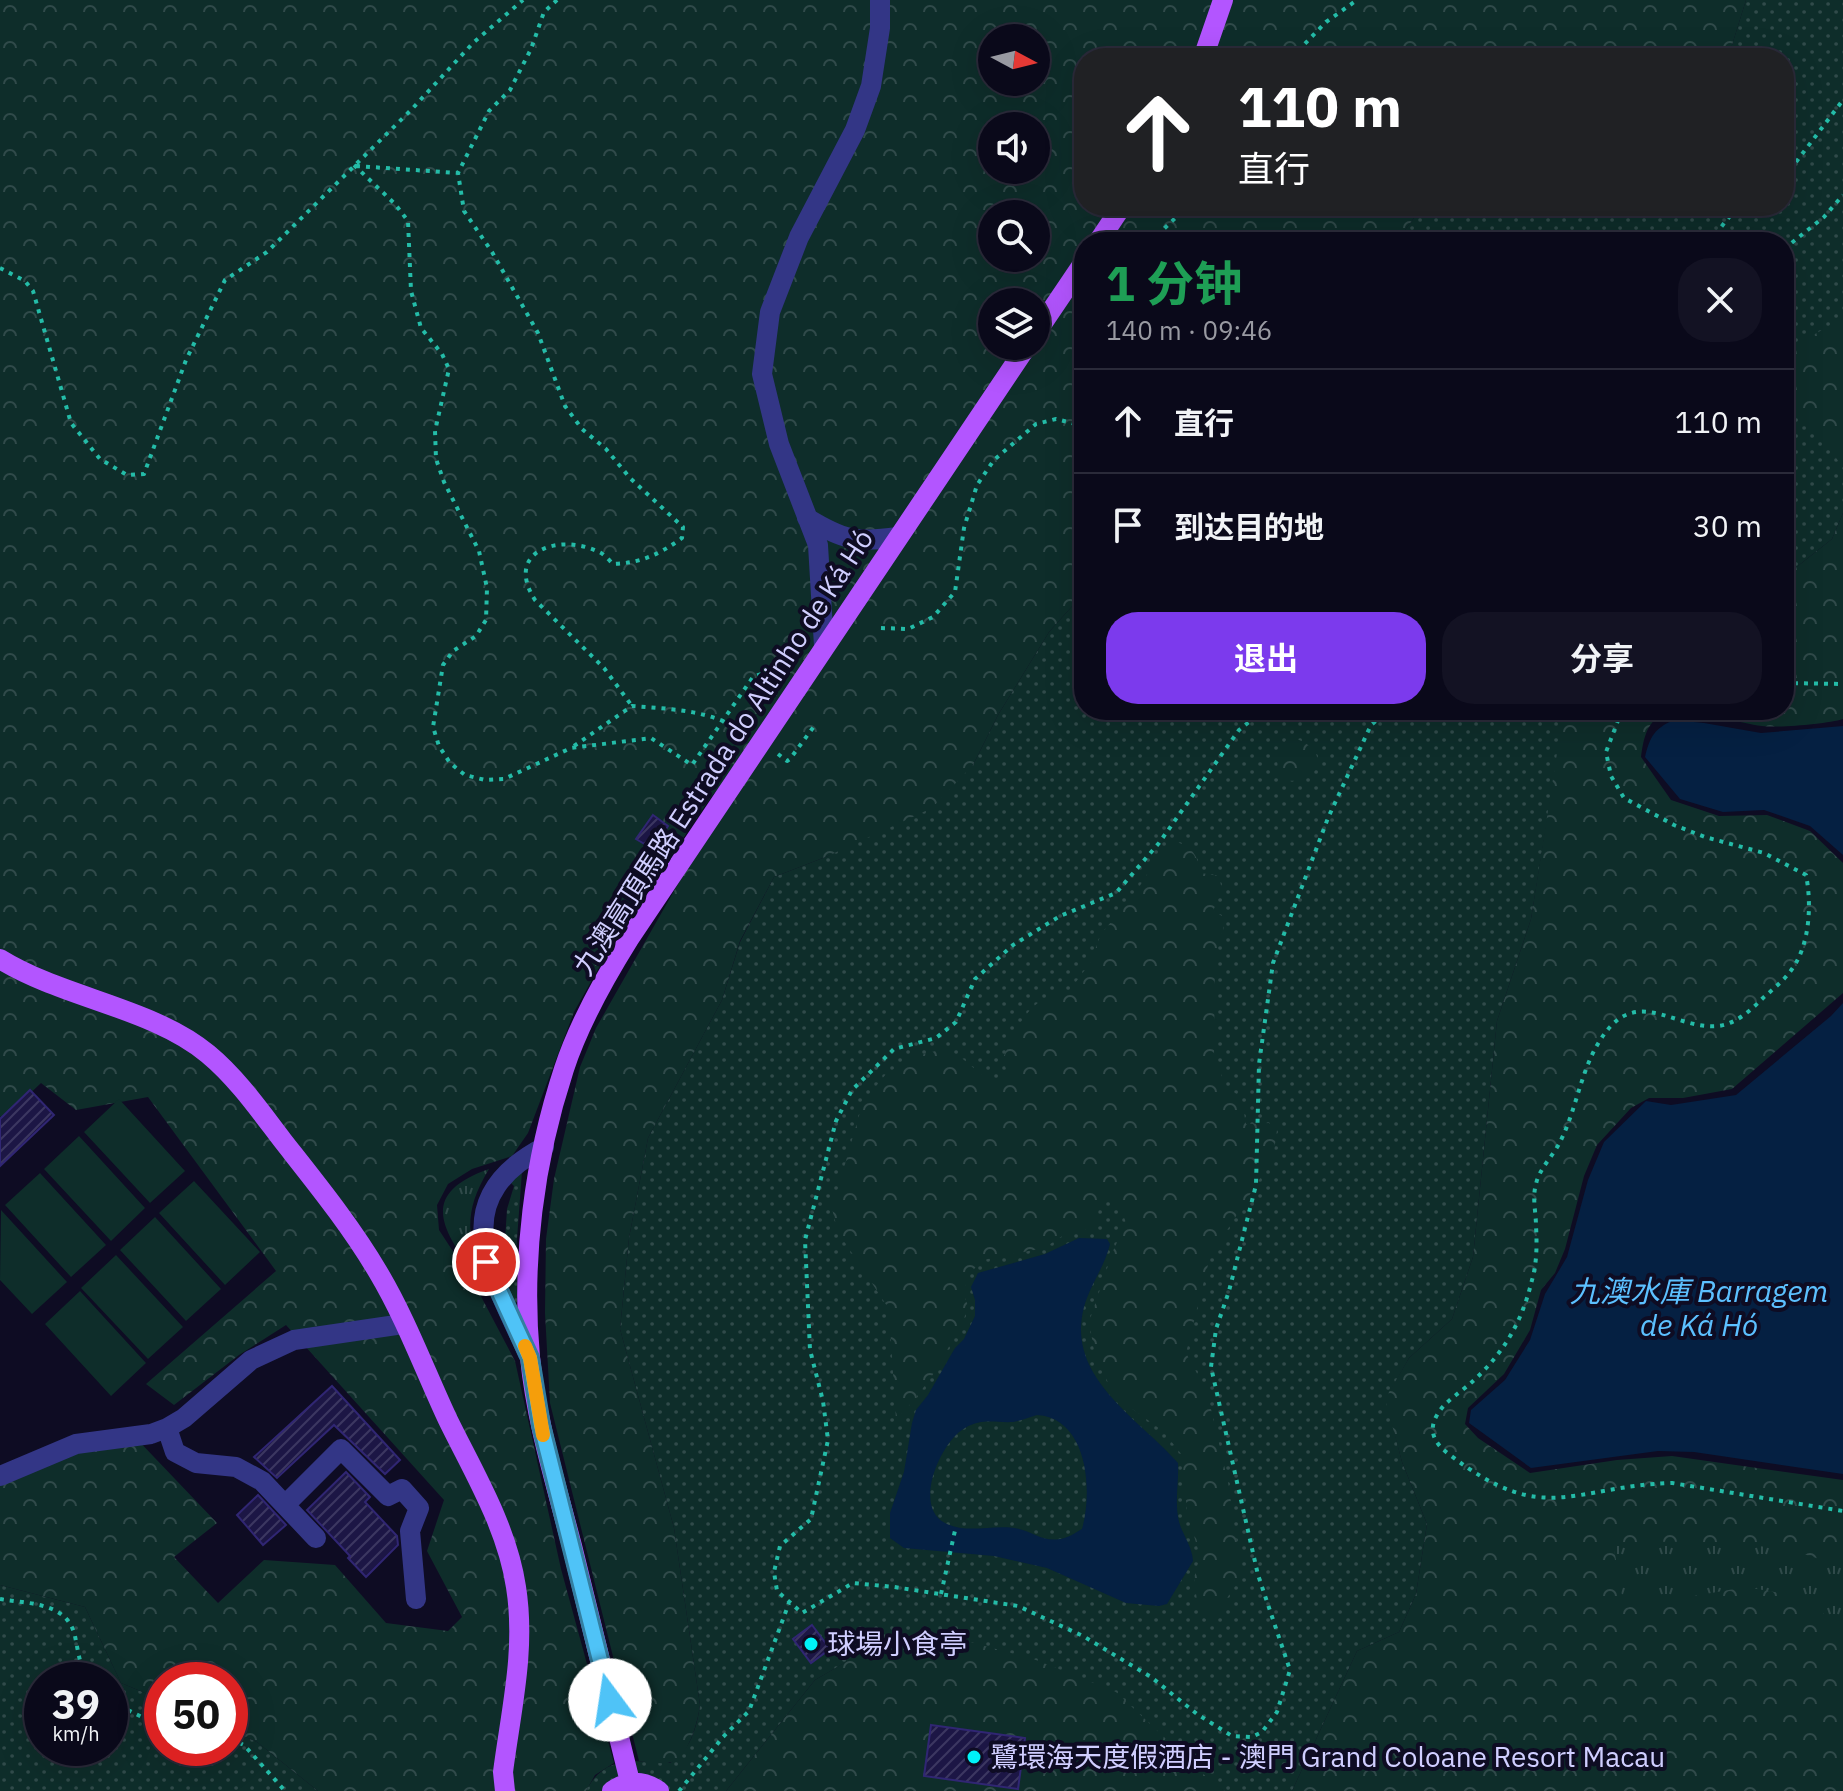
<!DOCTYPE html>
<html lang="zh">
<head>
<meta charset="utf-8">
<style>
	:root { --surface:#0a091a; --page:#131223; --text:#f1f3f6; --muted:#999aa2; --line:#2a2a39; --accent:#7c3aed }
	body { margin:0; font-family:"IBM Plex Sans","Noto Sans SC",sans-serif; background:var(--page); color:var(--text); height:100vh; display:flex; flex-direction:column; font-size:30px; white-space:nowrap }
	* { box-sizing:border-box; margin:0 }
	p { font-size:26px; color:var(--muted) }
	.icon { flex:none; width:44px; height:44px; fill:none; stroke:currentColor; stroke-width:2; stroke-linecap:round; stroke-linejoin:round }
	.map { position:relative; flex:1; overflow:hidden }
	.panel { position:absolute; left:1074px; top:232px; width:720px; height:488px; display:flex; flex-direction:column; background:var(--surface); border-radius:32px; box-shadow:0 8px 32px #0002,0 0 0 2px var(--line) }
	.panel>* { flex:none }
	.hud { position:absolute; left:1074px; top:48px; width:720px; height:168px; border-radius:32px; box-shadow:0 8px 32px #0002,0 0 0 2px var(--line); background:#202124; color:#fff; overflow:hidden }
	.needle { width:52px; rotate:97deg }
	.fabs { position:absolute; left:978px; top:24px; display:grid; gap:16px }
	.fabs a { display:grid; place-items:center; width:72px; height:72px; border-radius:50%; background:var(--surface); box-shadow:0 8px 32px #0002,0 0 0 2px var(--line); font-size:40px }
	.speed { position:absolute; left:24px; top:1662px; display:flex; gap:16px; font-size:40px; font-weight:700; text-align:center }
	.speed>* { display:grid; place-content:center; width:104px; height:104px; border-radius:50%; background:var(--surface); box-shadow:0 8px 32px #0002,0 0 0 2px var(--line); line-height:1 }
	.speed small { font-size:20px; font-weight:400 }
	.speed .limit { border:12px solid #d22; background:#fff; color:#111 }
	.pin { position:absolute; display:grid; place-items:center; width:68px; height:68px; color:#fff; margin:-34px; border:4px solid #fff; border-radius:50%; box-shadow:0 2px 8px #0007 }
	.me { position:absolute; width:88px; margin:-44px; rotate:346deg; stroke-linejoin:round; filter:drop-shadow(0 0 6px #0008) }
	.turn { display:flex; align-items:center; gap:28px; height:168px; padding:0 32px; font-size:36px }
	.turn .icon { width:104px; height:104px; stroke-width:2.5 }
	.turn b { display:block; font-size:56px; line-height:68px }
	.round { display:grid; place-items:center; flex:none; width:84px; height:84px; border-radius:32px; background:var(--page) }
	.summary { display:flex; align-items:center; justify-content:space-between; height:136px; padding:0 32px }
	h1 { font-size:48px; font-weight:700; line-height:60px; color:#1e9e55 }
	.primary-button { display:flex; gap:16px; margin-top:auto; padding:16px 32px }
	.primary-button a { flex:1; height:92px; border-radius:32px; background:var(--accent); color:#fff; font-size:32px; font-weight:700; line-height:92px; text-align:center }
	.primary-button a+a { background:var(--page); color:var(--text) }
	ul { padding:0; list-style:none }
	li { display:flex; align-items:center; gap:24px; height:104px; padding:0 32px; border-top:2px solid var(--line) }
	li div { flex:1 }
	li b { display:block; font-size:30px }
	li em { font-style:normal }
	.map>svg:first-child { display:block }
	.grass { fill:url(#grass-dots); fill-rule:evenodd }
	.forest { fill:url(#forest-crowns); fill-rule:evenodd }
	.park { fill:url(#park-tufts) }
	.pitch { fill:#0e2d2a }
	.water { fill:#052042; fill-rule:evenodd }
	.building { fill:url(#building-hatch); stroke:#302673; stroke-width:2 }
	.lines { fill:none; stroke-linecap:round; stroke-linejoin:round }
	.path { stroke:#24bca8; stroke-width:4; stroke-dasharray:4 6; stroke-linecap:butt }
	.minor { stroke:#333686; stroke-width:20 }
	.major { stroke:#b355ff; stroke-width:20 }
	.route-casing { stroke:#337fa1; stroke-width:20 }
	.route { stroke:#4fc3f7; stroke-width:14 }
	.slow { stroke:#f59e0b; stroke-width:14 }
	.poi-dot { fill:#00f2f9; stroke:#0e0c23; stroke-width:3 }
	.labels { text-anchor:middle; stroke-width:8; stroke-linejoin:round; paint-order:stroke }
	.street-label { font-size:28px; fill:#d0ceff; stroke:#0e0c23 }
	.poi-label { font-size:28px; fill:#d0ceff; stroke:#0e0c23; text-anchor:start }
	.water-label { font-size:30px; font-style:italic; fill:#5cc0ff; stroke:#0e0c23 }
</style>
</head>
<body>
<div class="map">
<svg width="1843" height="1791" viewBox="0 0 1843 1791">
	<defs>
		<pattern id="grass-dots" width="8" height="8" patternUnits="userSpaceOnUse" patternTransform="scale(2)"><rect width="8" height="8" fill="#0e2d2a"/><path d="M2 2h.1M6 6h.1" fill="none" stroke="#304a4a" stroke-width="1.8" stroke-linecap="round"/></pattern>
		<pattern id="forest-crowns" width="20" height="18" patternUnits="userSpaceOnUse" patternTransform="scale(2)"><rect width="20" height="18" fill="#0e2d2a"/><path d="M2 6a3 3 0 1 1 6 0M12 15a3 3 0 1 1 6 0" fill="none" stroke="#304a4a"/></pattern>
		<pattern id="park-tufts" width="24" height="20" patternUnits="userSpaceOnUse" patternTransform="scale(2)"><rect width="24" height="20" fill="#0e2d2a"/><path d="M3 7l-1-3M5 7V3M7 7l1-3M15 17l-1-3M17 17v-4M19 17l1-3" fill="none" stroke="#304a4a"/></pattern>
		<pattern id="building-hatch" width="6" height="6" patternUnits="userSpaceOnUse" patternTransform="scale(2)"><rect width="6" height="6" fill="#1c1645"/><path d="M-1 1l2-2M0 6l6-6M5 7l2-2" fill="none" stroke="#3c3761"/></pattern>
	</defs>
	<rect width="100%" height="100%" fill="#0e0c23"/>
	<!-- grass -->
	<path class="grass" d="M1746 0H1843V513L1832 539 1784 577V242H1396L1423 206H1784V58H1728Z
		M1084 593V710H1565L1531 919 1497 1021 1473 1257 1452 1319 1409 1358 1386 1399 1402 1462 1427 1524 1416 1594 1399 1632 1357 1651 1292 1791H1225L952 1637 891 1636 815 1680 726 1791H586C605 1754 634 1761 670 1763 690 1752 697 1727 700 1705L674 1528 620 1329 629 1238 648 1138 722 1000 740 942 774 877 828 856 973 765 998 715 1049 632Z
		M522 1171 517 1239V1302L514 1304 506 1295 510 1290 504 1256 507 1209 514 1186 509 1181Z
		M0 1585 85 1607 121 1683 162 1700V1748H230V1730L257 1742 318 1791H0ZM42 1680H110V1748H42Z"/>
	<!-- forest -->
	<path class="forest" d="M0 0H1746L1728 58H1084V206H1423L1396 242H1084V593L1049 632 998 715 973 765 932 808 828 856 774 877 740 941 722 1000 648 1138 629 1238 620 1329 674 1528 700 1705C698 1721 689 1756 672 1762 663 1765 649 1762 639 1761L550 1403 545 1313 546 1239 554 1179 580 1067 596 1028 756 747 711 797 617 935 574 1012 528 1133 512 1156 472 1169 448 1184 437 1205 439 1230 475 1285 515 1361 561 1569 614 1763 595 1775 586 1791H318L257 1742 230 1730V1680H162V1700L121 1683 85 1607 0 1585V1476L133 1435 217 1523 174 1557 218 1603 264 1560 335 1565 386 1623 448 1631 462 1617 427 1551 444 1500 286 1325 239 1355 174 1405 146 1384 276 1271 148 1097 76 1110 41 1083 3 1119 0 1116ZM992 38H1036V82H992ZM992 126H1036V170H992ZM992 214H1036V258H992ZM992 302H1036V346H992Z
		M1843 318V468L1815 427 1784 407V357L1808 338Z
		M1843 513V719C1827 724 1779 728 1762 726 1735 723 1690 705 1663 715 1646 721 1643 742 1641 757L1671 800 1719 816 1767 815 1810 831 1843 863V993L1732 1089 1683 1098H1649L1631 1108 1597 1145 1584 1176 1565 1249 1555 1273 1541 1290 1530 1330 1504 1374 1468 1408 1465 1424 1478 1438 1530 1473 1617 1460 1672 1456 1843 1480V1791H1292L1357 1651 1399 1632 1416 1594 1427 1524 1402 1462 1385 1399 1409 1358 1452 1319 1473 1257 1497 1021 1531 919 1563 715 1565 710H1784V577L1832 539Z
		M1297 739C1335 754 1316 789 1279 779L1277 759 1286 740Z
		M1177 842C1194 848 1197 856 1201 873L1219 876 1222 890 1213 911 1222 916 1224 927 1215 954 1214 1056 1226 1087 1241 1097 1246 1124 1269 1123 1277 1130 1273 1158 1210 1257 1186 1353 1207 1392 1228 1482 1240 1565 1235 1586 1212 1621 1199 1616 1194 1578 1200 1556 1187 1512 1182 1455 1163 1431 1131 1408 1109 1385 1094 1350 1089 1322 1113 1251 1126 1223 1119 1202 1109 1197 1099 1204 1097 1223 1085 1230 1064 1235 1044 1248 983 1260 971 1272 963 1292 968 1306 963 1322 934 1373 915 1399 896 1420 889 1309 838 1232 832 1209 863 1102 886 1074 913 1057 943 1049 958 1055 981 1074 998 1081 1009 1080 1003 1058C1019 1023 1029 997 1070 990L1090 963 1101 934 1136 892 1161 852Z
		M890 1636 952 1637 1036 1660 1116 1692 1213 1783 1225 1791H726L815 1680Z"/>
	<!-- park -->
	<path class="park" d="M489 1169C461 1215 469 1238 483 1287 451 1239 409 1197 489 1169Z
		M1613 1542C1674 1542 1739 1539 1799 1553 1813 1556 1827 1562 1840 1567L1843 1568V1629L1802 1597 1746 1587 1624 1608Z"/>
	<!-- pitch -->
	<path class="pitch" d="M119 1099 185 1171 150 1203 84 1132Z
		M79 1136 145 1208 111 1241 44 1169Z
		M40 1173 106 1245 71 1277 5 1205Z
		M194 1181 260 1252 225 1285 159 1213Z
		M1 1210 67 1282 32 1314 0 1280Z
		M155 1217 221 1289 186 1321 120 1250Z
		M116 1255 183 1327 148 1359 81 1288Z
		M80 1291 146 1363 111 1396 45 1324Z"/>
	<!-- water -->
	<path class="water" d="M1674 720 1704 723 1761 733 1843 726V855L1810 826 1764 810 1723 812 1680 799 1645 757C1650 736 1655 728 1674 720Z
		M1843 1003V1474L1694 1452 1658 1451 1531 1468 1469 1423 1471 1410 1505 1380 1530 1340 1545 1294 1567 1257 1588 1180 1604 1142 1646 1101 1671 1105 1736 1095 1831 1016Z
		M1079 1238 1107 1239 1110 1244C1105 1266 1090 1285 1084 1307 1065 1378 1140 1419 1178 1463 1179 1481 1175 1499 1178 1517 1180 1532 1192 1544 1193 1561L1167 1604 1159 1606 1126 1603 1047 1568 994 1556 904 1548 890 1538V1513L904 1472 912 1423 916 1410 928 1395 955 1348 964 1339 975 1316V1300L971 1287 978 1273 1045 1254ZM1037 1415C1088 1418 1093 1491 1082 1529 1075 1533 1068 1538 1060 1539 1043 1542 1033 1532 1019 1529 995 1523 968 1535 945 1523 912 1506 941 1441 965 1428 982 1418 995 1423 1013 1422 1021 1421 1030 1417 1037 1415Z"/>
	<!-- building -->
	<path class="building" d="M653 815 668 826 653 849 636 839Z
		M30 1090 54 1115 0 1166V1119Z
		M332 1386 400 1460 385 1474 334 1425 277 1478 254 1457Z
		M346 1472 370 1497 365 1502 397 1536 398 1545 366 1577 348 1558 350 1556 307 1510Z
		M258 1495 286 1525 263 1545 237 1515Z
		M812 1625 830 1649 811 1663 793 1639Z
		M931 1725 1025 1738 1018 1789 924 1776Z"/>
	<g class="lines">
		<!-- path -->
		<path class="path" d="M557 0 544 12 531 49 510 90 489 111 458 173 464 211 492 252 538 333 565 406 582 429 606 449 630 478 683 527 682 538C660 554 641 563 613 564 609 560 604 554 599 552 561 533 503 550 535 600L604 668 632 706
			M1291 58 1326 22 1357 0
			M354 165 395 204 408 221 411 291 421 328 442 354 449 369 435 431 436 459 444 482 479 551 487 588 486 620 476 636 453 651 443 665 433 727 439 746 450 763 465 775 485 780 504 779 571 748 651 738 692 765 753 677 777 668 785 669
			M356 166 458 173
			M1784 178 1843 100
			M1150 242 1188 206
			M1709 242 1730 216 1746 206
			M1784 249 1824 217 1843 195
			M0 268 25 281 33 291 71 423 100 459 127 475 144 474 186 360 225 280 267 252 412 109 473 43 523 0
			M881 628 908 629 933 617 955 592 964 528 977 485 994 460 1036 424 1056 419 1084 426
			M1784 683 1843 684
			M1264 710 1239 730 1159 843 1116 893 1060 916 1013 945 975 979 956 1022 936 1038 894 1049 852 1090 836 1121 805 1240 810 1350 823 1401 828 1440 811 1519 780 1546 774 1572 777 1591 802 1613 853 1583 894 1587 1018 1606 1083 1636 1151 1677 1197 1714 1232 1736 1252 1737 1262 1732 1277 1712 1290 1670 1258 1575 1211 1367 1216 1329 1229 1291 1256 1185 1259 1064 1273 963 1328 818 1371 725 1389 710
			M1622 710 1606 752 1611 776 1624 798 1674 825 1705 837 1764 853 1806 875C1812 905 1810 948 1789 973 1782 982 1772 990 1763 998 1751 1010 1736 1024 1718 1026 1679 1030 1642 991 1610 1027 1581 1060 1579 1105 1560 1142 1553 1156 1539 1169 1536 1184 1532 1198 1536 1212 1536 1226 1537 1244 1537 1263 1532 1280 1522 1322 1504 1353 1472 1382 1461 1392 1444 1402 1437 1415 1427 1432 1436 1445 1450 1455 1545 1528 1571 1486 1672 1483L1843 1511
			M574 746 632 706C671 709 711 710 744 732
			M778 754 787 761 790 759 815 725
			M941 1594 956 1526
			M0 1599C29 1604 67 1602 75 1636 78 1651 80 1666 87 1680
			M110 1701 148 1720 162 1721
			M230 1739 244 1745 285 1791
			M679 1791 723 1737 749 1711 789 1603"/>
		<!-- minor -->
		<path class="minor" d="M807 518C843 540 856 543 898 537
			M824 646 818 545 779 444 762 374 770 312 799 237 855 130 871 86 880 28V0
			M528 1354C493 1275 441 1201 544 1147
			M167 1428 175 1452 196 1463 236 1467 262 1481 316 1538
			M0 1476 76 1444 151 1434 167 1428 184 1418 251 1360 294 1340 403 1324
			M285 1505 341 1449 388 1496 402 1489 419 1508 410 1531 416 1599"/>
		<!-- major -->
		<path class="major" d="M1203 58 1223 0
			M1098 242 1122 206
			M1036 333 1084 262
			M0 959C63 998 153 1008 208 1054 237 1078 260 1111 283 1141 316 1183 351 1226 378 1272 406 1319 425 1371 448 1420 474 1473 507 1527 516 1587 526 1650 511 1710 503 1772L505 1791
			M630 1782C611 1704 592 1625 572 1546 556 1484 536 1421 530 1357 521 1261 534 1160 564 1069 579 1023 604 979 629 939L1027 346
			M612 1791C628 1780 643 1780 659 1791"/>
	</g>
	<g class="lines">
		<!-- route casing -->
		<g class="route-casing">
			<path id="route" d="M486 1262 530 1358 541 1425 610 1700"/>
		</g>
		<!-- route -->
		<use href="#route" class="route"/>
		<!-- slow -->
		<path class="slow" d="M525 1346 530 1358 543 1435"/>
	</g>
	<!-- markers -->
	<g class="poi-dot">
		<circle cx="811" cy="1644" r="8"/>
		<circle cx="974" cy="1757" r="8"/>
	</g>
	<g class="labels">
		<!-- street labels -->
		<g class="street-label">
			<text transform="translate(723 752) rotate(-57)" y="10">九澳高頂馬路 Estrada do Altinho de Ká Hó</text>
		</g>
		<!-- poi labels -->
		<g class="poi-label">
			<text x="827" y="1654">球場小食亭</text>
			<text x="990" y="1767">鷺環海天度假酒店 - 澳門 Grand Coloane Resort Macau</text>
		</g>
		<!-- water labels -->
		<g class="water-label">
			<text x="1699" y="1302">九澳水庫 Barragem<tspan x="1699" dy="34">de Ká Hó</tspan></text>
		</g>
	</g>
</svg>
<div class="fabs">
<a><svg class="needle" viewBox="-14 -14 28 28"><path d="M0-13l5 13h-10z" fill="#e53935"/><path d="M0 13l5-13h-10z" fill="#999aa2"/></svg></a>
<a><svg class="icon" aria-label="sound" viewBox="0 0 24 24"><path d="M4 9h4l5-4v14l-5-4H4zM17 9q2 3 0 6"/></svg></a>
<a><svg class="icon" aria-label="search" viewBox="0 0 24 24"><circle cx="10" cy="10" r="6"/><path d="M15 15l6 6"/></svg></a>
<a><svg class="icon" aria-label="layers" viewBox="0 0 24 24"><path d="M12 4l9 5-9 5-9-5zM3 14l9 5 9-5"/></svg></a>
</div>
<div class="speed"><div>39<small>km/h</small></div><div class="limit">50</div></div>
<div class="pin" style="left:486px;top:1262px;background:#d93025"><svg class="icon" aria-label="arrive" viewBox="0 0 24 24"><path d="M6 21V4h12l-3 4 3 4H6"/></svg></div>
<svg class="me" style="left:610px;top:1700px" viewBox="-20 -20 40 40"><circle r="19" fill="#fff"/><path d="M0-13L10 11 0 6-10 11z" fill="#4fc3f7"/></svg>
<div class="hud">
<div class="turn"><svg class="icon" aria-label="ahead" viewBox="0 0 24 24"><path d="M12 20V5M6 11l6-6 6 6"/></svg><div><b>110 m</b>直行</div></div>
</div>
<section class="panel">
<div class="summary"><div><h1>1 分钟</h1><p>140 m · 09:46</p></div><a class="round"><svg class="icon" aria-label="close" viewBox="0 0 24 24"><path d="M6 6l12 12M18 6L6 18"/></svg></a></div>
<ul>
<li><svg class="icon" aria-label="ahead" viewBox="0 0 24 24"><path d="M12 20V5M6 11l6-6 6 6"/></svg><div><b>直行</b></div><em>110 m</em></li>
<li><svg class="icon" aria-label="arrive" viewBox="0 0 24 24"><path d="M6 21V4h12l-3 4 3 4H6"/></svg><div><b>到达目的地</b></div><em>30 m</em></li>
</ul>
<div class="primary-button"><a>退出</a><a>分享</a></div>
</section>
</div>
</body>
</html>
